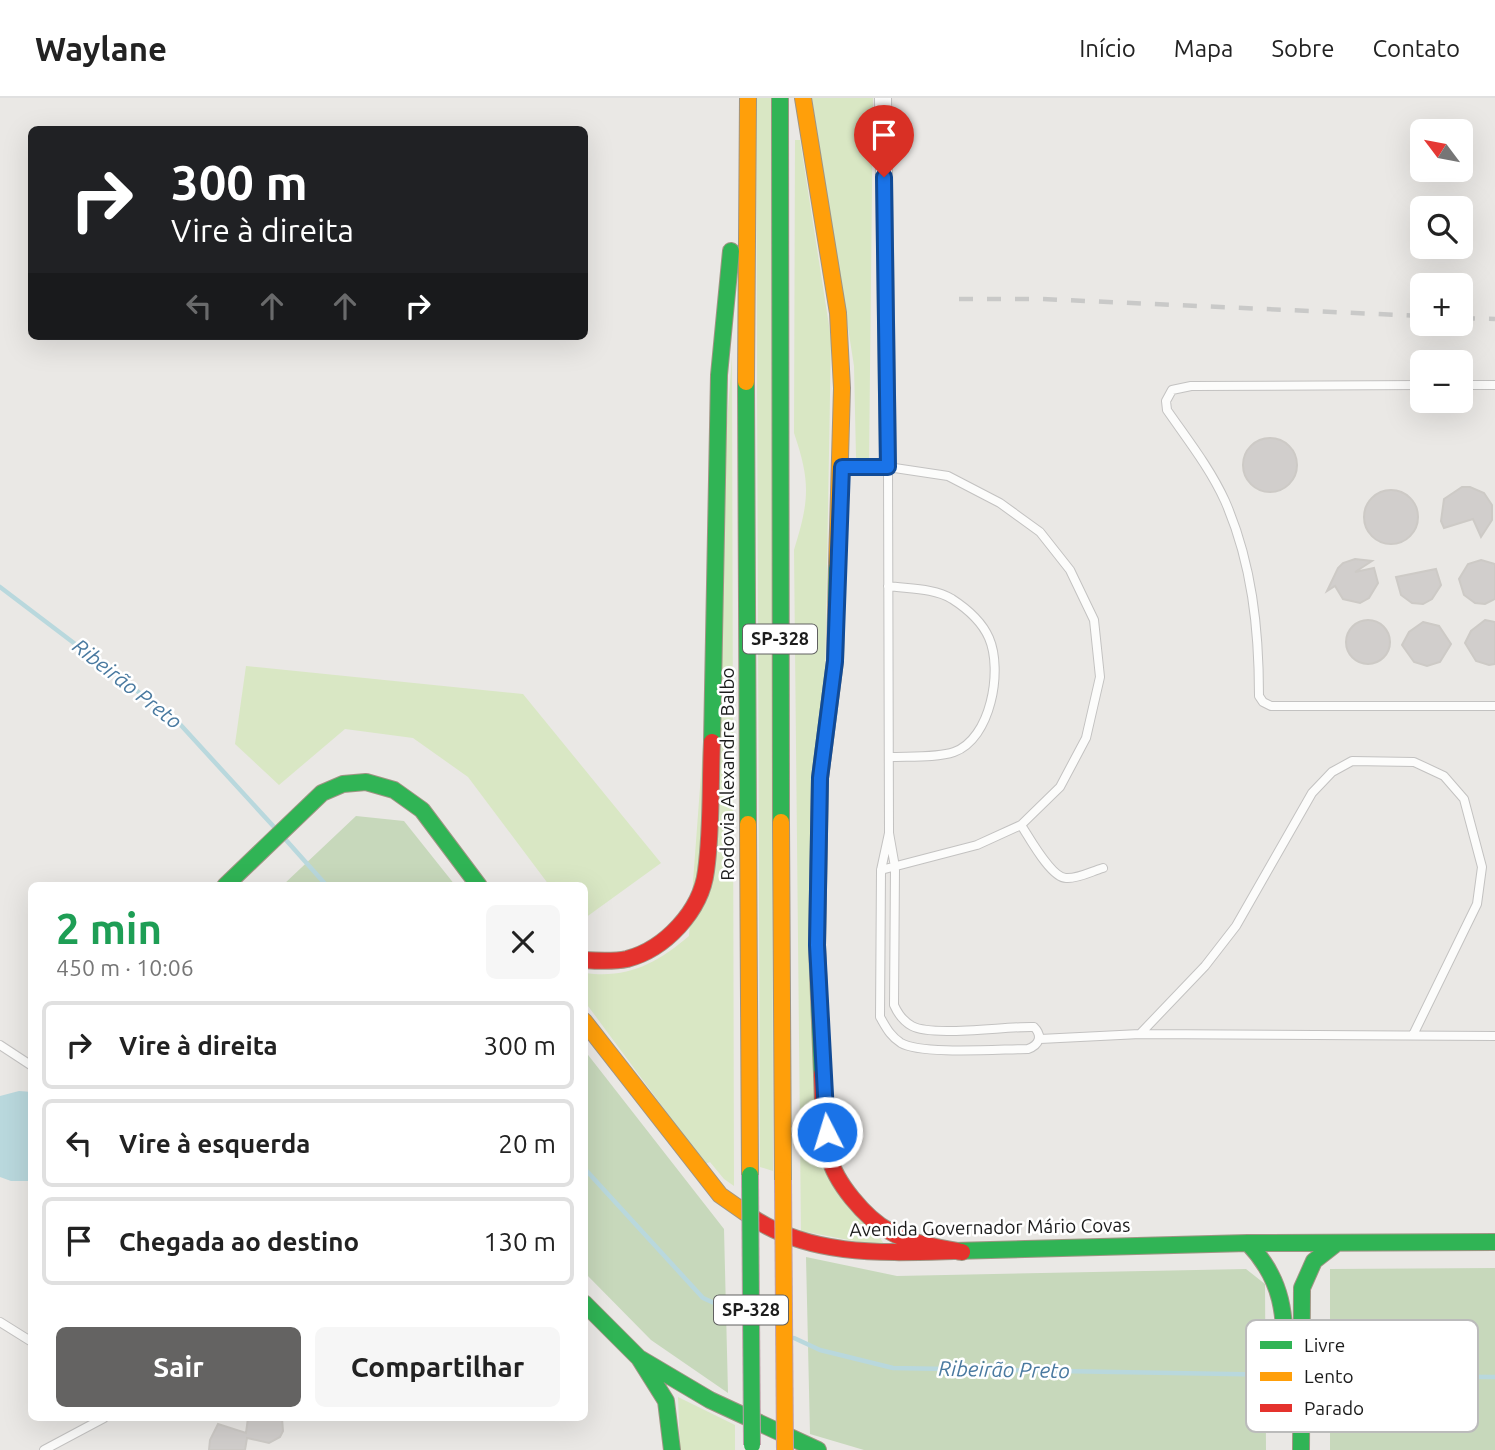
<!DOCTYPE html>
<html lang="pt">
<head>
<meta charset="utf-8">
<style>
	:root { --surface:#fff; --page:#f6f6f6; --text:#222; --muted:#767676; --line:#e0e0e0; --accent:#646362 }
	body { margin:0; font-family:Ubuntu,sans-serif; background:var(--page); color:var(--text); height:100vh; display:flex; flex-direction:column; font-size:26px; white-space:nowrap }
	* { box-sizing:border-box; margin:0 }
	p { font-size:23px; color:var(--muted) }
	.icon { flex:none; width:38px; height:38px; fill:none; stroke:currentColor; stroke-width:2; stroke-linecap:round; stroke-linejoin:round }
	.map { position:relative; flex:1; overflow:hidden }
	.drawer { position:absolute; left:28px; top:784px; width:560px; height:539px; display:flex; flex-direction:column; background:var(--surface); border-radius:10px; box-shadow:0 7px 28px #0002 }
	.drawer>* { flex:none }
	.banner { position:absolute; left:28px; top:28px; width:560px; height:214px; border-radius:10px; box-shadow:0 7px 28px #0002; background:#202124; color:#fff; overflow:hidden }
	.needle { width:46px; rotate:302deg }
	.buttons { position:absolute; left:1410px; top:21px; display:grid; gap:14px }
	.buttons a { display:grid; place-items:center; width:63px; height:63px; border-radius:10px; background:var(--surface); box-shadow:0 7px 28px #0002; font-size:35px }
	.pin { position:absolute; display:grid; place-items:center; width:60px; height:60px; color:#fff; margin:-72px -30px; border-radius:50% 50% 50% 0; rotate:-45deg; box-shadow:0 0 7px #0007 }
	.pin .icon { rotate:45deg }
	.me { position:absolute; width:77px; margin:-38px; rotate:355deg; stroke-linejoin:round; filter:drop-shadow(0 0 5px #0008) }
	.turn { display:flex; align-items:center; gap:24px; height:147px; padding:0 28px; font-size:32px }
	.turn .icon { width:91px; height:91px; stroke-width:2.5 }
	.turn b { display:block; font-size:49px; line-height:60px }
	.lanes { display:flex; align-items:center; height:66px; padding:0 28px; background:#0003; justify-content:center; gap:35px; direction:ltr }
	.lanes .off { opacity:.35 }
	.round { display:grid; place-items:center; flex:none; width:74px; height:74px; border-radius:10px; background:var(--page) }
	.head { display:flex; align-items:center; justify-content:space-between; height:119px; padding:0 28px }
	h1 { font-size:42px; font-weight:600; line-height:52px; color:#1e9e55 }
	.cta { display:flex; gap:14px; margin-top:auto; padding:14px 28px }
	.cta a { flex:1; height:80px; border-radius:10px; background:var(--accent); color:#fff; font-size:28px; font-weight:600; line-height:80px; text-align:center }
	.cta a+a { background:var(--page); color:var(--text) }
	ul { padding:0; list-style:none }
	li { display:flex; align-items:center; gap:21px; height:88px; margin:0 14px 10px; padding:0 14px; border:4px solid var(--line); border-radius:10px }
	li div { flex:1 }
	li b { display:block; font-size:26px }
	li em { font-style:normal }
	header { display:flex; align-items:center; gap:42px; box-sizing:border-box; height:98px; padding:0 35px; background:var(--surface); border-bottom:2px solid var(--line) }
	header strong { font-size:33px }
	nav { display:flex; gap:38px; margin-inline-start:auto; font-size:24px }
	.map>svg:first-child { display:block }
	.grass { fill:#d9e7c4 }
	.forest { fill:#c7d8bb }
	.water { fill:#b9d8dd }
	.lines { fill:none; stroke-linecap:round; stroke-linejoin:round }
	.stream { stroke:#b9d8dd; stroke-width:4.5 }
	.building { fill:#d1cecc; stroke:#cdcac6; stroke-width:2 }
	.lane-casing { stroke:#c3c2c1; stroke-width:10 }
	.street-casing { stroke:#c3c2c1; stroke-width:18 }
	.fast-casing { stroke:#9f9483; stroke-width:18 }
	.slow-casing { stroke:#9f9483; stroke-width:18 }
	.jam-casing { stroke:#9f9483; stroke-width:18 }
	.lane { stroke:#fcfcfb; stroke-width:8 }
	.street { stroke:#fcfcfb; stroke-width:16 }
	.fast { stroke:#30b455; stroke-width:16 }
	.slow { stroke:#ff9f0a; stroke-width:16 }
	.jam { stroke:#e5322d; stroke-width:16 }
	.rail { stroke:#c9c9c8; stroke-width:4.5; stroke-dasharray:14 14; stroke-linecap:butt }
	.fast-bridge-casing { stroke:#bf9da9; stroke-width:18; stroke-linecap:butt }
	.slow-bridge-casing { stroke:#bf9da9; stroke-width:18; stroke-linecap:butt }
	.fast-bridge { stroke:#30b455; stroke-width:16 }
	.slow-bridge { stroke:#ff9f0a; stroke-width:16 }
	.route-casing { stroke:#114b97; stroke-width:18 }
	.route { stroke:#1a73e8; stroke-width:12 }
	.labels { text-anchor:middle; stroke-width:5; stroke-linejoin:round; paint-order:stroke }
	.shield { fill:#fff; stroke:#606060; stroke-width:2 }
	.shield-label { font-size:18px; font-weight:bold; fill:#1c1c1c }
	.street-label { font-size:19px; fill:#1c1c1c; stroke:#fff }
	.water-label { font-size:21px; font-style:italic; fill:#4a7aa0; stroke:#fff }
	.key { fill:#fff; stroke:#bbb; stroke-width:2 }
	.key-label { font-size:19px; fill:#1c1c1c }
</style>
</head>
<body>
<header>
<strong>Waylane</strong>
<nav><a>Início</a><a>Mapa</a><a>Sobre</a><a>Contato</a></nav>
</header>
<div class="map">
<svg width="1495" height="1352" viewBox="0 0 1495 1352">
	<rect width="100%" height="100%" fill="#eae8e5"/>
	<!-- grass -->
	<path class="grass" d="M756 0H771L773 1073 760 1069Z
		M812 0H873L869 364 858 363 856 359 854 268Z
		M795 42H800L831 240 817 1044 886 1149 801 1133 794 452C809 403 811 385 794 335Z
		M732 258 734 1088 724 1081 710 1064 705 1066 585 904V875C628 881 657 865 689 838Z
		M246 568 523 596 661 765 585 820 584 788 549 787 468 679 413 640 345 631 279 687 235 646Z
		M678 1299 735 1327V1352H680Z"/>
	<!-- forest -->
	<path class="forest" d="M356 718 404 723 455 787H283Z
		M585 953 724 1131 728 1295 651 1242 585 1175Z
		M806 1159 897 1178 1246 1171 1265 1186 1266 1352H864L810 1336Z
		M1495 1170V1352H1330V1171Z"/>
	<!-- water -->
	<path class="water" d="M19 993 32 994 31 1083H11L0 1079V998Z"/>
	<g class="lines">
		<!-- stream -->
		<path class="stream" d="M0 489 178 624 275 730
			M286 742 327 788
			M584 1070 703 1200 741 1217
			M794 1240 820 1252 893 1270 1284 1277
			M1310 1278 1495 1279"/>
	</g>
	<!-- building -->
	<path class="building" d="M1243 367a27 27 0 1 1 54 0a27 27 0 1 1-54 0Z
		M1462 389H1470L1484 395 1492 407V422L1481 439 1473 421 1444 430 1441 423 1444 401Z
		M1364 419a27 27 0 1 1 54 0a27 27 0 1 1-54 0Z
		M1355 461 1372 463 1355 474 1374 470 1378 485 1369 500 1360 505 1343 501 1335 488 1327 493 1338 470 1343 465Z
		M1481 462 1495 466V501L1485 506 1475 505 1464 497 1459 481 1468 466Z
		M1436 471 1441 487 1432 501 1423 506 1412 505 1401 497 1396 479Z
		M1485 522 1495 524V566L1489 567 1476 563 1465 545 1471 533Z
		M1346 544a22 22 0 1 1 44 0a22 22 0 1 1-44 0Z
		M1423 524 1439 528 1451 546 1440 564 1427 568 1414 564 1402 547 1409 534Z
		M248 1320H282L283 1333 280 1339 269 1345 247 1340 245 1352H209L210 1342 218 1326 246 1335Z"/>
	<g class="lines">
		<!-- lane casing -->
		<g class="lane-casing">
			<path id="lane" d="M1423 287 1191 288 1172 292 1166 303 1167 312C1187 341 1210 370 1225 403 1252 465 1259 531 1259 598L1263 604 1271 608H1495
				M1461 287H1495
				M888 488C909 491 934 490 952 501 966 510 982 524 989 540 1003 572 991 641 954 654 937 660 907 658 889 659
				M1021 727C1029 739 1051 780 1066 780 1078 781 1092 773 1103 770
				M881 772 977 747 1021 727 1060 689 1086 640 1100 579 1094 522 1070 472 1040 434 1000 405 948 378 888 369 889 735 895 769 894 907C898 916 903 923 912 928 932 939 1007 928 1034 929 1043 938 1039 947 1028 951 1001 951 921 957 901 945 890 938 886 929 880 919L881 772 889 735
				M1140 936 1205 868 1236 828 1312 695 1332 674 1352 663 1414 664 1444 678 1464 701 1482 769 1477 806 1413 937
				M1040 941 1140 936 1495 938
				M0 947 32 968
				M0 1224 32 1244
				M44 1352 104 1320"/>
		</g>
		<!-- street casing -->
		<g class="street-casing">
			<path id="street" d="M841 369H888L883 0"/>
		</g>
		<!-- fast casing -->
		<g class="fast-casing">
			<path id="fast" d="M780 0 781 724
				M746 284 748 726
				M712 644 719 277 731 153
				M225 788 322 695 343 686 366 684 394 692 422 712 479 788
				M822 976 817 847 820 680 835 563 837 466
				M1248 1145C1284 1183 1285 1217 1285 1267
				M954 1153 1248 1145 1495 1144
				M584 1205 639 1260 710 1302 818 1352
				M639 1260 666 1303 672 1352
				M1301 1352 1302 1190 1314 1163 1337 1145"/>
		</g>
		<!-- slow casing -->
		<g class="slow-casing">
			<path id="slow" d="M803 0 838 215 842 290 837 466
				M746 284 748 0
				M781 724 783 1082
				M748 726 750 1077
				M584 923 720 1097 750 1118"/>
		</g>
		<!-- jam casing -->
		<g class="jam-casing">
			<path id="jam" d="M584 862C598 863 613 864 627 861 665 851 701 813 706 773 712 731 710 686 712 644
				M822 976C823 1002 823 1032 829 1058 835 1084 865 1120 889 1133 911 1146 938 1149 962 1154
				M750 1118C810 1159 884 1155 954 1153"/>
		</g>
		<!-- lane -->
		<use href="#lane" class="lane"/>
		<!-- street -->
		<use href="#street" class="street"/>
		<!-- fast -->
		<use href="#fast" class="fast"/>
		<!-- slow -->
		<use href="#slow" class="slow"/>
		<!-- jam -->
		<use href="#jam" class="jam"/>
		<!-- rail -->
		<path class="rail" d="M959 201H1041L1423 218
			M1461 220 1495 221"/>
		<!-- fast-bridge casing -->
		<g class="fast-bridge-casing">
			<path id="fast-bridge" d="M750 1077 752 1347"/>
		</g>
		<!-- slow-bridge casing -->
		<g class="slow-bridge-casing">
			<path id="slow-bridge" d="M783 1082 785 1352"/>
		</g>
		<!-- fast-bridge -->
		<use href="#fast-bridge" class="fast-bridge"/>
		<!-- slow-bridge -->
		<use href="#slow-bridge" class="slow-bridge"/>
	</g>
	<g class="lines">
		<!-- route casing -->
		<g class="route-casing">
			<path id="route" d="M827 1034 817 847 820 680 835 563 842 369H888L884 79"/>
		</g>
		<!-- route -->
		<use href="#route" class="route"/>
	</g>
	<g class="labels">
		<!-- shield labels -->
		<g class="shield">
			<rect x="743" y="526.5" width="74" height="29" rx="5"/>
			<rect x="714" y="1197.5" width="74" height="29" rx="5"/>
		</g>
		<g class="shield-label">
			<text x="780" y="547">SP-328</text>
			<text x="751" y="1218">SP-328</text>
		</g>
		<!-- street labels -->
		<g class="street-label">
			<text transform="translate(727 676) rotate(-90)" y="7">Rodovia Alexandre Balbo</text>
			<text transform="translate(990 1129) rotate(-1)" y="7">Avenida Governador Mário Covas</text>
		</g>
		<!-- water labels -->
		<g class="water-label">
			<text transform="translate(127 586) rotate(38)" y="7">Ribeirão Preto</text>
			<text transform="translate(1004 1272) rotate(1)" y="7">Ribeirão Preto</text>
		</g>
	</g>
	<!-- legend -->
	<rect x="1246" y="1222" width="232" height="112" rx="10" class="key"/>
	<rect x="1260" y="1243" width="32" height="8" fill="#30b455"/>
	<rect x="1260" y="1274" width="32" height="9" fill="#ff9f0a"/>
	<rect x="1260" y="1306" width="32" height="8" fill="#e5322d"/>
	<g class="key-label">
		<text x="1304" y="1254">Livre</text>
		<text x="1304" y="1285">Lento</text>
		<text x="1304" y="1317">Parado</text>
	</g>
</svg>
<div class="buttons">
<a><svg class="needle" viewBox="-14 -14 28 28"><path d="M0-13l5 13h-10z" fill="#e53935"/><path d="M0 13l5-13h-10z" fill="#767676"/></svg></a>
<a><svg class="icon" aria-label="search" viewBox="0 0 24 24"><circle cx="10" cy="10" r="6"/><path d="M15 15l6 6"/></svg></a>
<a>+</a>
<a>−</a>
</div>
<div class="pin" style="left:884px;top:79px;background:#d93025"><svg class="icon" aria-label="arrive" viewBox="0 0 24 24"><path d="M6 21V4h12l-3 4 3 4H6"/></svg></div>
<svg class="me" style="left:827px;top:1034px" viewBox="-20 -20 40 40"><circle r="17" fill="#1a73e8" stroke="#fff" stroke-width="3"/><path d="M0-11L8 9 0 5-8 9z" fill="#fff"/></svg>
<div class="banner">
<div class="turn"><svg class="icon" aria-label="right" viewBox="0 0 24 24"><path d="M7 20v-9h11M14 6l5 5-5 5"/></svg><div><b>300 m</b>Vire à direita</div></div>
<div class="lanes"><svg class="icon off" aria-label="left" viewBox="0 0 24 24"><path d="M17 20v-9H6M10 6l-5 5 5 5"/></svg><svg class="icon off" aria-label="ahead" viewBox="0 0 24 24"><path d="M12 20V5M6 11l6-6 6 6"/></svg><svg class="icon off" aria-label="ahead" viewBox="0 0 24 24"><path d="M12 20V5M6 11l6-6 6 6"/></svg><svg class="icon" aria-label="right" viewBox="0 0 24 24"><path d="M7 20v-9h11M14 6l5 5-5 5"/></svg></div>
</div>
<section class="drawer">
<div class="head"><div><h1>2 min</h1><p>450 m · 10:06</p></div><a class="round"><svg class="icon" aria-label="close" viewBox="0 0 24 24"><path d="M6 6l12 12M18 6L6 18"/></svg></a></div>
<ul>
<li><svg class="icon" aria-label="right" viewBox="0 0 24 24"><path d="M7 20v-9h11M14 6l5 5-5 5"/></svg><div><b>Vire à direita</b></div><em>300 m</em></li>
<li><svg class="icon" aria-label="left" viewBox="0 0 24 24"><path d="M17 20v-9H6M10 6l-5 5 5 5"/></svg><div><b>Vire à esquerda</b></div><em>20 m</em></li>
<li><svg class="icon" aria-label="arrive" viewBox="0 0 24 24"><path d="M6 21V4h12l-3 4 3 4H6"/></svg><div><b>Chegada ao destino</b></div><em>130 m</em></li>
</ul>
<div class="cta"><a>Sair</a><a>Compartilhar</a></div>
</section>
</div>
</body>
</html>
